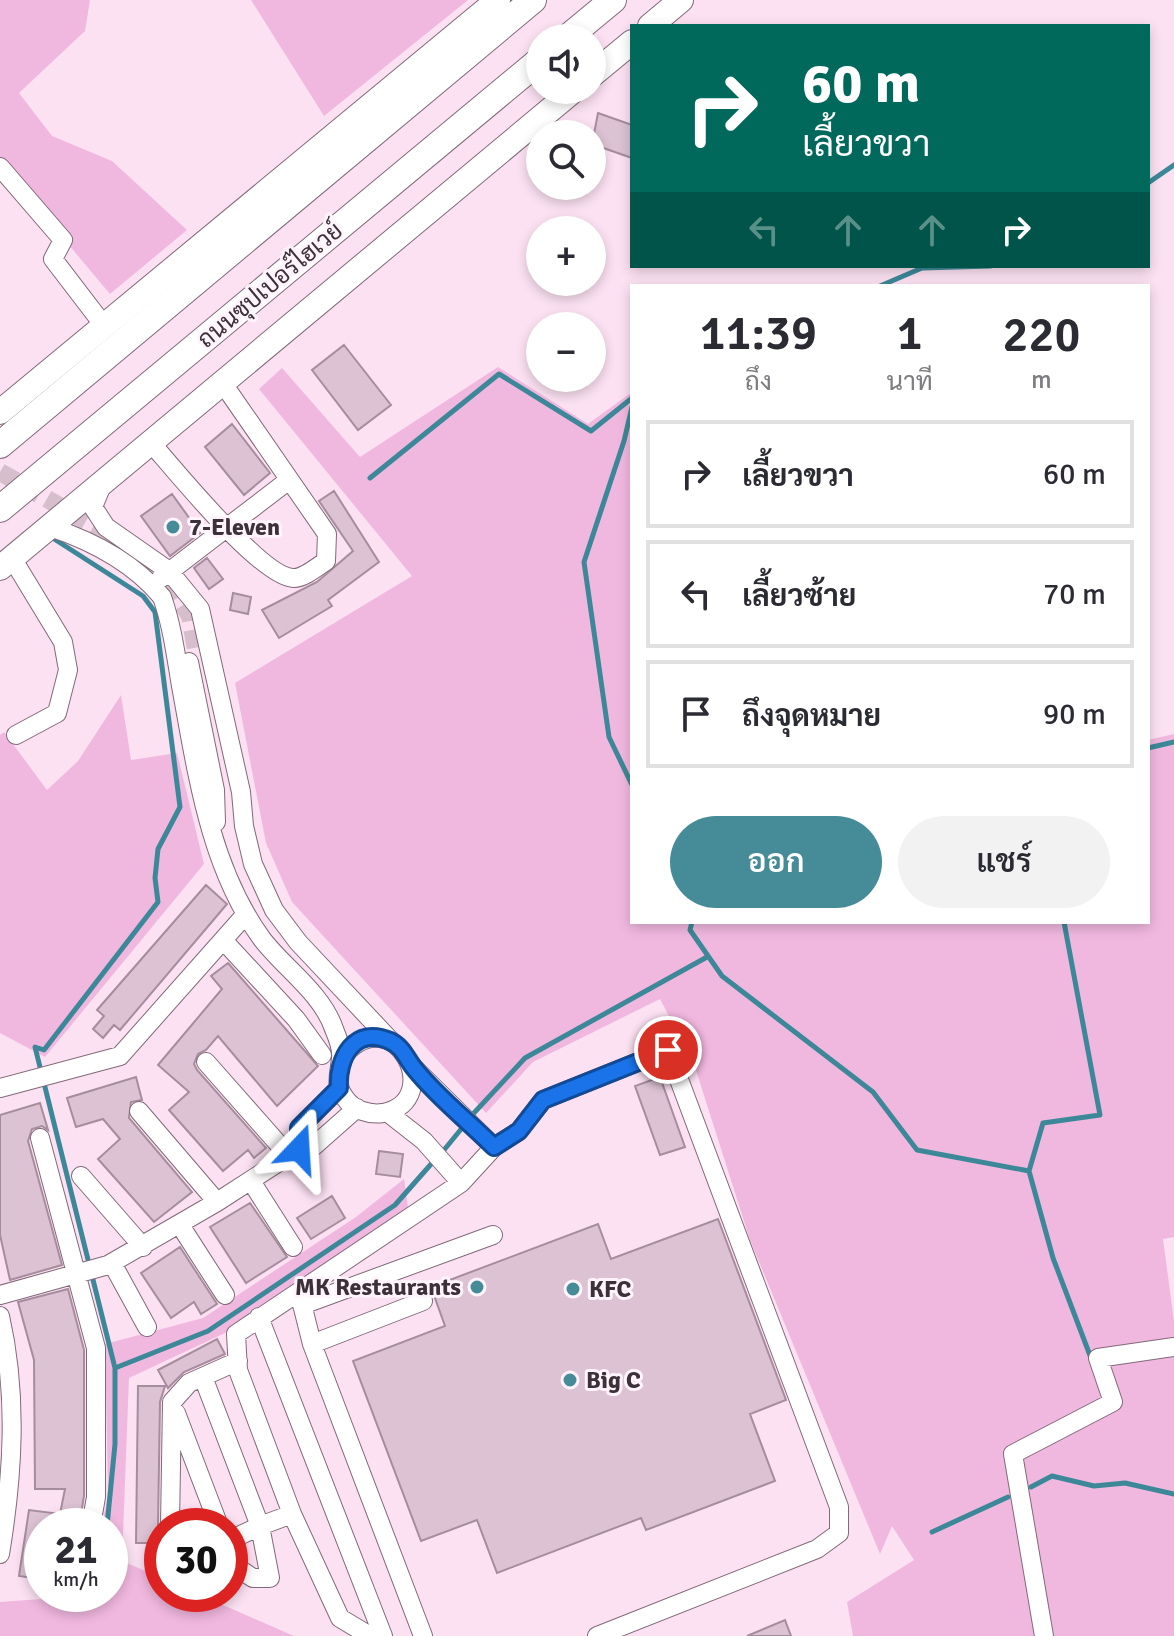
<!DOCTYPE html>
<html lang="th">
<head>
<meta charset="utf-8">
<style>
	:root { --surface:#fff; --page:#f2f2f3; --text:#2b2b33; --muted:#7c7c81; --line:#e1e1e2; --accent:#468b98 }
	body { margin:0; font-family:Signika,Sarabun,sans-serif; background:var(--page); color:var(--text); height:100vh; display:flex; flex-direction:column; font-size:30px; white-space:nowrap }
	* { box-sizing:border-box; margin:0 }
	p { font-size:26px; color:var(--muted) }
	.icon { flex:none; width:44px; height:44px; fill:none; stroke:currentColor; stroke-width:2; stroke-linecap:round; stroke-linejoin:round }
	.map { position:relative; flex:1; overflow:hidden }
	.side { position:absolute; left:630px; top:284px; width:520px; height:640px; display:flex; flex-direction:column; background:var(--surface); border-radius:0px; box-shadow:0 4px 12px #0003 }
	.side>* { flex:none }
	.guide { position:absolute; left:630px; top:24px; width:520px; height:244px; border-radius:0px; box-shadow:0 4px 12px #0003; background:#00695c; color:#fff; overflow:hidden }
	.controls { position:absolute; left:526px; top:24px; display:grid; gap:16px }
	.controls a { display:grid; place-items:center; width:80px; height:80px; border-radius:50%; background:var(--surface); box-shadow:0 4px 12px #0003; font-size:40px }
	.speed { position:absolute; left:24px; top:1508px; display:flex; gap:16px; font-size:40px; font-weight:700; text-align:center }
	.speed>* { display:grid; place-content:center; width:104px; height:104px; border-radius:50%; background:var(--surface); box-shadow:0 4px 12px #0003; line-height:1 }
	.speed small { font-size:20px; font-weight:400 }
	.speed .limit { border:12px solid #d22; background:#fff; color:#111 }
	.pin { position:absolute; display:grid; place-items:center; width:68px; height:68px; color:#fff; margin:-34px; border:4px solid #fff; border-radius:50%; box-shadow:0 2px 8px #0007 }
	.me { position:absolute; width:88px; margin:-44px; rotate:20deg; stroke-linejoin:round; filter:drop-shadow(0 0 6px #0008) }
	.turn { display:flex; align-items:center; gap:28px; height:168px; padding:0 40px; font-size:36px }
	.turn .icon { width:104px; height:104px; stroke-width:2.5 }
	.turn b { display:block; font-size:56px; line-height:68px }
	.lanes { display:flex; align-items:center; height:76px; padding:0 40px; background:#0003; justify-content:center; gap:40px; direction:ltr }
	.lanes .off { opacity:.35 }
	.eta { display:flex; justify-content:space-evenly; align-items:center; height:136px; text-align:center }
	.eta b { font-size:48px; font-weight:600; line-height:56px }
	.primary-button { display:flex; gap:16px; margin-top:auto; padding:16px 40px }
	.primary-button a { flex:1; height:92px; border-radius:48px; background:var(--accent); color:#fff; font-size:32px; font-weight:600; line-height:92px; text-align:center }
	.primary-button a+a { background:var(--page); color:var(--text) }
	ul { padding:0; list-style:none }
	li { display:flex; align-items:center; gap:24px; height:108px; margin:0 16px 12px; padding:0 24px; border:4px solid var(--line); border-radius:0px }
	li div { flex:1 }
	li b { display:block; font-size:30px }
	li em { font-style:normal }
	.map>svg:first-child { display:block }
	.green { fill:#f1b8df }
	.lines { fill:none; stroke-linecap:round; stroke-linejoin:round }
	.stream { stroke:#3d8898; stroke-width:5 }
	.building { fill:#dcc2d3; stroke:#a68d9d; stroke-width:2 }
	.minor-tunnel { stroke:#d6becd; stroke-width:18; stroke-dasharray:18 9; stroke-linecap:butt }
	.minor-casing { stroke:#816979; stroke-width:20 }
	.major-casing { stroke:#816979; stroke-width:26 }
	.highway-casing { stroke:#816979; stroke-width:28 }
	.minor { stroke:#fff; stroke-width:18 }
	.major { stroke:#fff; stroke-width:24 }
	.highway { stroke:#fff; stroke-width:26 }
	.route-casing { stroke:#114b97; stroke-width:20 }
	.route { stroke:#1a73e8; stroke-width:14 }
	.poi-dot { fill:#468b98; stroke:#fff4fb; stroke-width:3 }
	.labels { text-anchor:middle; stroke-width:6; stroke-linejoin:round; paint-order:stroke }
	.street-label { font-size:24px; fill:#3c3138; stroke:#fff4fb }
	.poi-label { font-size:24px; font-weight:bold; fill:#3c3138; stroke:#fff4fb; text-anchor:start }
</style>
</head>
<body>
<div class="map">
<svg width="1174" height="1636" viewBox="0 0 1174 1636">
	<rect width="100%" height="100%" fill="#fce1f2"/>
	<!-- green -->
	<path class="green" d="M0 0H90L85 31 19 93 52 136 112 161 187 230 110 294 0 163Z
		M251 0H468L324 116Z
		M498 367 588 424 632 392V922H1148V740L1174 734V1237L1163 1239 1174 1321V1636H853L847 1602 914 1560 892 1526 880 1554 750 1240 694 1064 660 999 533 1062 486 1113 292 902 266 843 235 683 412 576 259 389 282 368 360 457Z
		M121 695 131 760 177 753 204 864 45 1057 0 1033V735L4 732 47 790 78 761Z
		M404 1179 408 1207 225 1333 129 1378 122 1561 162 1578V1594H198L294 1636H0V1602L110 1594V1526H102L108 1494 105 1344 203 1318 356 1217Z"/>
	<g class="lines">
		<!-- stream -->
		<path class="stream" d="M1148 183 1174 165
			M880 286 922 268 991 266
			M632 407 624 441 584 562 609 737 632 785
			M370 478 499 374 591 431 632 398
			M48 535 143 596 155 612 180 807 158 849 155 878 158 902 44 1050 35 1047 115 1368V1444L107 1526
			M1148 748 1174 742
			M692 922 690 930 722 976 873 1092 917 1150 1029 1171 1053 1258 1091 1358
			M473 1114 525 1058 707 957
			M444 1150 462 1128
			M1029 1171 1043 1123 1100 1115 1064 922
			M115 1368 208 1331 395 1205 432 1163
			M1031 1487 1052 1476 1094 1486 1125 1483 1174 1494
			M932 1532 1008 1497
			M94 1595V1594"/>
	</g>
	<!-- building -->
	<path class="building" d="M598 113 632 125V158L592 144Z
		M344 345 391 405 358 430 312 370Z
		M232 424 270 473 244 495 205 447Z
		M334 491 379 562 328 600 332 606 279 638 262 610 317 582 353 551 319 501Z
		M172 494 200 533 170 556 141 516Z
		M207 558 223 579 209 589 194 568Z
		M233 593 251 597 248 614 230 610Z
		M206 885 227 904 120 1030 114 1025 103 1038 93 1029 104 1016 97 1010Z
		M228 963 318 1066 277 1106 218 1036 206 1050 198 1054 194 1064 197 1070 266 1148 254 1158 248 1150 223 1171 169 1110 189 1092 158 1065 222 989 211 976Z
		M136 1077 142 1100 131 1102 129 1118 192 1192 154 1222 98 1159 120 1139 103 1119 76 1127 67 1098Z
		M660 1077 685 1147 660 1155 635 1086Z
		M40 1103 48 1130 42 1126 32 1129 28 1141 62 1265 10 1280 0 1235V1115Z
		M379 1151 403 1154 400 1177 376 1174Z
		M332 1196 345 1218 311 1239 297 1218Z
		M250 1203 287 1257 246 1283 210 1227Z
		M718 1219 786 1400 750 1414 775 1481 646 1530 641 1518 497 1573 477 1520 421 1541 353 1361 445 1326 431 1287 598 1224 611 1259Z
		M180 1247 217 1304 201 1314 194 1302 171 1318 141 1273Z
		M68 1289 84 1350V1496L79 1526H42L41 1579 19 1576 29 1510 60 1514 65 1489H35L34 1360 18 1302Z
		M217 1339 225 1354 184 1372 168 1388 158 1370Z
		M138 1386H165L160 1402 158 1526 162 1543H136Z
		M785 1620 791 1636H747Z"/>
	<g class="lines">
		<!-- minor-tunnel -->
		<path class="minor-tunnel" d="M0 472 112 536
			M101 534 145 567 164 587
			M169 582 190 616 196 649"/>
		<!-- minor casing -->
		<g class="minor-casing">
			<path id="minor" d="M0 167 63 240 53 259 105 327
				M152 444C175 470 263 579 294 578 304 578 317 567 326 561L327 534 224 385
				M102 485 93 507 106 527 169 571 200 609 241 792 244 826 253 864 274 910 298 942 391 1041
				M50 527C92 541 133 562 162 597 172 625 176 656 181 686 197 772 209 866 262 939 284 968 322 993 334 1029 337 1036 342 1050 341 1058 340 1073 334 1085 345 1098 353 1110 369 1115 383 1113 447 1101 394 994 341 1058
				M12 558 63 642 68 670 57 713 16 735
				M161 578 289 480
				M189 662 215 790 216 822
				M223 940 296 1019 322 1055
				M206 1062 289 1156
				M412 1066 494 1147
				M0 1088 120 1056 246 914
				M139 1111 217 1202
				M387 1112 424 1141 461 1183
				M40 1138 96 1348V1497L91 1526
				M299 1149V1128L339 1088
				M81 1176 143 1247
				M251 1181 293 1247
				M180 1225 225 1295
				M112 1263 147 1327
				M299 1292 312 1344 423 1636
				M0 1295 108 1265 217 1202 299 1149 314 1146 357 1108
				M302 1305 493 1235
				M0 1316C18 1395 13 1475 0 1554
				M259 1317 383 1636
				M312 1344 423 1301
				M203 1377 260 1526 230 1540
				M176 1413 219 1526
				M170 1526 172 1402 189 1383 238 1361
				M230 1563 253 1578H270L260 1526 292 1514
				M370 1636 340 1618 292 1514 238 1370 236 1334 461 1183 494 1147 519 1131 543 1100 668 1050 839 1507V1533L817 1549 597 1636
				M1044 1636 1013 1454 1113 1402 1098 1358 1174 1347"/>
		</g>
		<!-- major casing -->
		<g class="major-casing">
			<path id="major" d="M650 26 681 0
				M592 75 632 42
				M0 412 498 0
				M0 568 574 90"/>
		</g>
		<!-- highway casing -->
		<g class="highway-casing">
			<path id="highway" d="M567 38 613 0
				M0 445 533 0
				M0 509 540 60"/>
		</g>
		<!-- minor -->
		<use href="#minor" class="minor"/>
		<!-- major -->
		<use href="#major" class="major"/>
		<!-- highway -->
		<use href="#highway" class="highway"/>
	</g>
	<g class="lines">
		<!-- route casing -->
		<g class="route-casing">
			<path id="route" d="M299 1149V1128L339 1088C337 1059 354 1025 390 1041 403 1047 406 1058 414 1068 437 1097 468 1121 494 1147L519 1131 543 1100 668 1050"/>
		</g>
		<!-- route -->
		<use href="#route" class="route"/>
	</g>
	<!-- markers -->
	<g class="poi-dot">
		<circle cx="173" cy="527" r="8"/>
		<circle cx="477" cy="1287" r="8"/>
		<circle cx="573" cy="1289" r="8"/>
		<circle cx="570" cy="1380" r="8"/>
	</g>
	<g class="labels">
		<!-- street labels -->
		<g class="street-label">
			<text transform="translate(270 285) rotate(-40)" y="8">ถนนซุปเปอร์ไฮเวย์</text>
		</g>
		<!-- poi labels -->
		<g class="poi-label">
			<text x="189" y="535">7-Eleven</text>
			<text x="461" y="1295" text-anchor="end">MK Restaurants</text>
			<text x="589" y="1297">KFC</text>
			<text x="586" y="1388">Big C</text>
		</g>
	</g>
</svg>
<div class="controls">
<a><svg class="icon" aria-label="sound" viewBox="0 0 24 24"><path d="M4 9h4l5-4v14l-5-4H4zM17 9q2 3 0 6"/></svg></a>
<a><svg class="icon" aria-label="search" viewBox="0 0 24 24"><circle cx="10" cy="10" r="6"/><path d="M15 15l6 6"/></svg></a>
<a>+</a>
<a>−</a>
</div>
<div class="speed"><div>21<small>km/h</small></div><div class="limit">30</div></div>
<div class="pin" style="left:668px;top:1050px;background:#d93025"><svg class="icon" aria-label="arrive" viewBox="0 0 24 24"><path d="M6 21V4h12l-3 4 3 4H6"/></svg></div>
<svg class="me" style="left:299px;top:1149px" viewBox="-20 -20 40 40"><path d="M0-17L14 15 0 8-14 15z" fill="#1a73e8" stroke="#fff" stroke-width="4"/></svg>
<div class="guide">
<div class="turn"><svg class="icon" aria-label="right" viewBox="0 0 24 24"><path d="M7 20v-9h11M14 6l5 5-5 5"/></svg><div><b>60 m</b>เลี้ยวขวา</div></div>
<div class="lanes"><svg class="icon off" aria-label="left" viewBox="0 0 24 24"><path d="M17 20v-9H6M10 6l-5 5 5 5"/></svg><svg class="icon off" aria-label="ahead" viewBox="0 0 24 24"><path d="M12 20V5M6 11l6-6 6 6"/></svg><svg class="icon off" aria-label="ahead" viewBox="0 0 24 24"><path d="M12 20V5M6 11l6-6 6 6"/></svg><svg class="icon" aria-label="right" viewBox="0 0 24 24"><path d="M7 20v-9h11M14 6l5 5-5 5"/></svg></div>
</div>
<section class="side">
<div class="eta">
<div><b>11:39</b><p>ถึง</p></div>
<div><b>1</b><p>นาที</p></div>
<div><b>220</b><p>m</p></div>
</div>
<ul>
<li><svg class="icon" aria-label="right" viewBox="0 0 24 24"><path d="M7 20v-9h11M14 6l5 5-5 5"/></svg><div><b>เลี้ยวขวา</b></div><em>60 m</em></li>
<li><svg class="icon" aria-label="left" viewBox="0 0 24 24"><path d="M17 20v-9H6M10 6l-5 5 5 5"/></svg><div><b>เลี้ยวซ้าย</b></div><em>70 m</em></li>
<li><svg class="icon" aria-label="arrive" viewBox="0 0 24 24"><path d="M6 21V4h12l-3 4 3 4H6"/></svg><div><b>ถึงจุดหมาย</b></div><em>90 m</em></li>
</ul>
<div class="primary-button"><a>ออก</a><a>แชร์</a></div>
</section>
</div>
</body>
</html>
